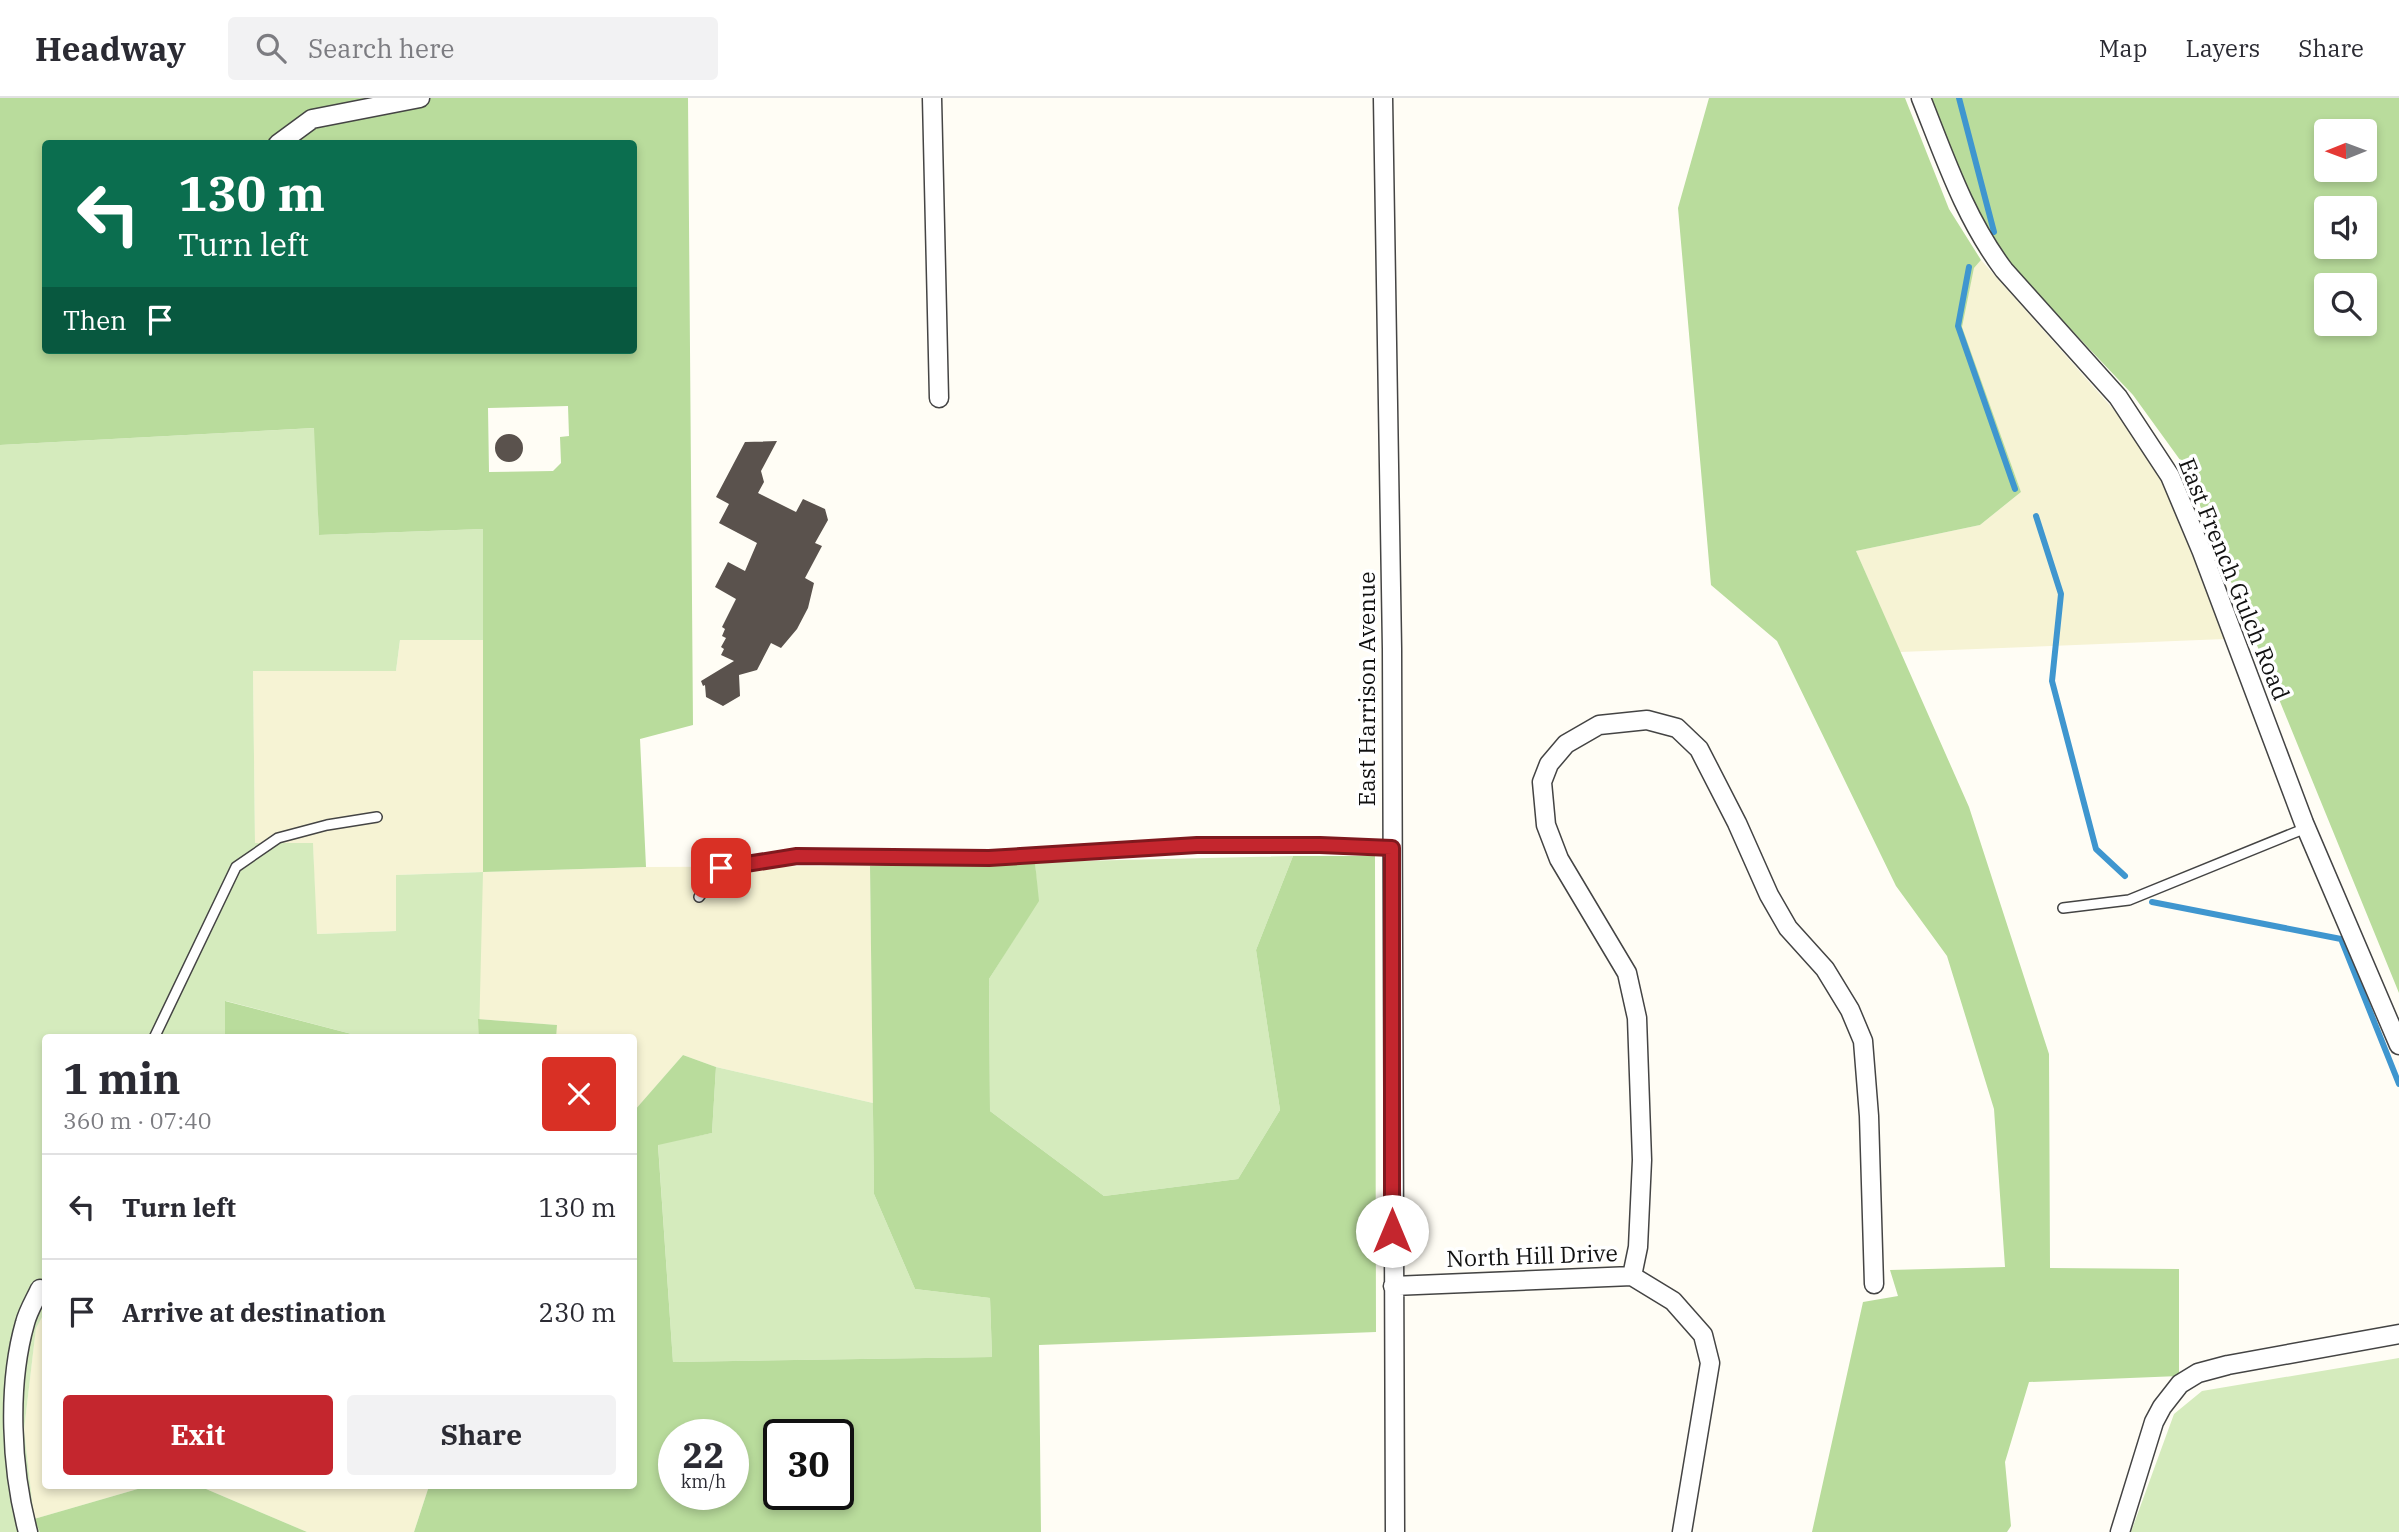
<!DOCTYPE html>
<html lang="en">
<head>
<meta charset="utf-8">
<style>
	:root { --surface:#fff; --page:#f2f2f3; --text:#2b2b33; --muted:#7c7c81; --line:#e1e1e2; --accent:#c4262e }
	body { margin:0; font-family:"IBM Plex Serif",serif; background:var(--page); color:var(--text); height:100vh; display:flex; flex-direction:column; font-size:26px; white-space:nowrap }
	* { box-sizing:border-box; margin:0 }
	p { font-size:23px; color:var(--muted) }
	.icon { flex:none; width:38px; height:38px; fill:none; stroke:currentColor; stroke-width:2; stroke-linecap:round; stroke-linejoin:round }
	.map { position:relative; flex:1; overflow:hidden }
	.drawer { position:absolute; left:42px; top:936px; width:595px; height:455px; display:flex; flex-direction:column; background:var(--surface); border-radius:7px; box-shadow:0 4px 10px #0003 }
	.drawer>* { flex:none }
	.hud { position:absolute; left:42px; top:42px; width:595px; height:214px; border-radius:7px; box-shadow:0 4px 10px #0003; background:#0b6e4f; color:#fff; overflow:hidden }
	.needle { width:46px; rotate:269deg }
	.controls { position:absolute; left:2314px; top:21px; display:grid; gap:14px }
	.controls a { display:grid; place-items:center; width:63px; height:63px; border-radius:7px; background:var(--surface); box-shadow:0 4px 10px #0003; font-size:35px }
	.speed { position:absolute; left:658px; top:1321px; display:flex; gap:14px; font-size:35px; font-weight:700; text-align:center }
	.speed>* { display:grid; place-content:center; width:91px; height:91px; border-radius:50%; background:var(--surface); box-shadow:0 4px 10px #0003; line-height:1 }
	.speed small { font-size:18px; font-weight:400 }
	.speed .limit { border:4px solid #111; border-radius:10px; background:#fff; color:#111 }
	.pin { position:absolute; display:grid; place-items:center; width:60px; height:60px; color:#fff; margin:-30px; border-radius:14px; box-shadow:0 4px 10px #0006 }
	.me { position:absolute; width:77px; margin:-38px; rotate:0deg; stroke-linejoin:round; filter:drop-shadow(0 0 5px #0008) }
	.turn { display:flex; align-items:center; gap:24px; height:147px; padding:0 21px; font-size:32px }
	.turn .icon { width:91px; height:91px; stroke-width:2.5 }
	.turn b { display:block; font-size:49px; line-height:60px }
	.then { display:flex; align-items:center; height:66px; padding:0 21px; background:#0003; gap:14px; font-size:26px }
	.round { display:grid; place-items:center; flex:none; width:74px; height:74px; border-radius:7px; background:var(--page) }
	.headline { display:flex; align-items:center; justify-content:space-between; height:119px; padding:0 21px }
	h1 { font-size:42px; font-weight:700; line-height:52px }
	.cta { display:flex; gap:14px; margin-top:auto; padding:14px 21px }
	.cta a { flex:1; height:80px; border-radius:7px; background:var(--accent); color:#fff; font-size:28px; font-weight:700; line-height:80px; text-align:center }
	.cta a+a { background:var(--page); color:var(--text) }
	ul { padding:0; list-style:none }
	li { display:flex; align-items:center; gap:21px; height:105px; padding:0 21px; border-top:2px solid var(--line) }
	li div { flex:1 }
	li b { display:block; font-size:26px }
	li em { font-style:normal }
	header { display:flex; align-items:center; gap:42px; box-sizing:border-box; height:98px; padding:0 35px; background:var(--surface); border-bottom:2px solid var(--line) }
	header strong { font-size:33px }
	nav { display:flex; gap:38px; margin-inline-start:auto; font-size:24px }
	.search { width:490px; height:63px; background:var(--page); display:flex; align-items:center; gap:18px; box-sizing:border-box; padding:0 24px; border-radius:7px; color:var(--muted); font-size:26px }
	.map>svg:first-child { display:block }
	.farmland { fill:#f6f3d4 }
	.green { fill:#d5ebbd }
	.forest { fill:#b9dc9c; fill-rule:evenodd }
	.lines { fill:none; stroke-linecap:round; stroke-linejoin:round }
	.stream { stroke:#3f96cf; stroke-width:6 }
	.building { fill:#5a524d }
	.service-casing { stroke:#444; stroke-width:12 }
	.minor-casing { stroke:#444; stroke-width:21 }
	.service { stroke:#fff; stroke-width:9 }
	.minor { stroke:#fff; stroke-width:18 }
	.route-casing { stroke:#7f191e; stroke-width:18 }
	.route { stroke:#c4262e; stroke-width:12 }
	.labels { text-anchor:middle; stroke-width:7; stroke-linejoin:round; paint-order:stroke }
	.street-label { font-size:23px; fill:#111; stroke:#fff }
</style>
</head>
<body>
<header>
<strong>Headway</strong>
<div class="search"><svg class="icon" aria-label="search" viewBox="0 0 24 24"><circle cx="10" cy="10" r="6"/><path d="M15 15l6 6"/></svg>Search here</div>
<nav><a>Map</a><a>Layers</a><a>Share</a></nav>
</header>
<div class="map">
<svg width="2399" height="1434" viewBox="0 0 2399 1434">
	<rect width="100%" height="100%" fill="#fffdf5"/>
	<!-- farmland -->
	<path class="farmland" d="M1981 162 2114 312 2170 389 2225 541 1900 554 1856 453 1980 427 2021 394 1961 229 1974 170Z
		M400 542H483V774L646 769 870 768 873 1005 716 969 683 957 634 1013V940H556V927L478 921 482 774 397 777V833L316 836 313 746H255L253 573H396Z
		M45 1214 46 1388H148L34 1421 24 1332 36 1229Z
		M199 1388H429L414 1434H307Z"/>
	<!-- green -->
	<path class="green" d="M315 330 319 437 483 431V542H400L396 573H253L255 745H313L317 836 396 833V777L483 774 479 940H367L226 903 225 940H46L45 1214 36 1230 24 1332 34 1420 40 1434H0V347Z
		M1293 758 1256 852 1280 1012 1238 1081 1104 1098 990 1013 989 881 1038 803 1035 764Z
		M716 969 873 1005 874 1096 915 1191 990 1200 992 1259 673 1264 658 1046 712 1035Z
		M2399 1260V1434H2131L2174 1316 2202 1293Z"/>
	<!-- forest -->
	<path class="forest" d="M0 0H688L693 627 640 641 646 769 483 774V431L319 437 314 330 0 347ZM46 46H634V252H46ZM568 308 569 338 560 339 561 365 553 373 489 374 488 310Z
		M1709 0H1905L1949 111 1981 162 1974 170 1962 229 2021 394 1980 427 1856 453 1969 709 2049 956 2050 1170 2179 1171V1278L2029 1284 2005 1364 2011 1428 2007 1434H1812L1863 1204 1898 1198 1890 1172 2005 1169 1994 1011 1947 858 1896 788 1777 543 1711 487 1678 110Z
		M1929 0H2399V895L2183 366 2133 297 2012 169 1973 104ZM2326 33H2364V72H2326ZM2326 110H2364V149H2326ZM2326 187H2364V226H2326Z
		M1293 758H1375L1376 1234 1039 1247 1041 1434H414L429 1388H634V1013L683 957 716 969 712 1035 658 1047 673 1264 992 1259 990 1200 915 1191 874 1096 870 768 1035 764 1039 803 989 881 990 1013 1104 1098 1238 1081 1280 1012 1256 852ZM733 1337V1396H674V1337ZM838 1337V1396H779V1337Z
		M225 903 367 940H225Z
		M478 921 557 927 556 940H479Z
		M148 1388H199L307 1434H40L34 1421Z"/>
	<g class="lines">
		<!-- stream -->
		<path class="stream" d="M1959 0 1994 134
			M1969 169 1958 228 2015 391
			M2036 418 2061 496 2052 583 2096 751 2125 778
			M2152 804 2341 841 2399 986"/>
	</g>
	<!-- building -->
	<path class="building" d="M495 350a14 14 0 1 1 28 0a14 14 0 1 1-28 0Z
		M777 343 761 373 764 384 758 395 796 414 803 401 825 411 828 422 815 445 822 448 805 480 814 485 808 510 797 531 781 550 771 545 757 572 739 577 740 598 723 608 706 599 705 587 703 588 701 583 734 563 721 557 724 551 721 549 726 540 722 538 725 531 722 529 736 501 715 489 728 464 745 473 757 445 719 425 729 406 716 399 745 344Z"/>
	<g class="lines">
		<!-- service casing -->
		<g class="service-casing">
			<path id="service" d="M699 799 721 770 797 758 989 760 1197 747H1319L1392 750
				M2063 810 2129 802 2306 730
				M154 940 236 769 278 740 327 727 377 719"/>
		</g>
		<!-- minor casing -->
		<g class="minor-casing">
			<path id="minor" d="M932 0 939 300
				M1383 0 1392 551 1395 1434
				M1921 0C1945 60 1965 120 2004 172L2118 299 2170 378 2202 454 2304 725 2399 947
				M278 46 312 21 420 0
				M1632 1178 1638 1149 1642 1062 1637 920 1627 875 1559 761 1546 727 1542 684 1549 666 1566 646 1599 627 1647 622 1677 630 1699 651 1737 725 1769 797 1788 830 1825 871 1850 912 1863 943 1869 1018 1874 1186
				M1393 1188 1632 1178 1673 1203 1703 1237 1710 1265 1682 1434
				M28 1434C11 1371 7 1288 25 1225 28 1213 35 1202 40 1191
				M2120 1434 2154 1324 2162 1309 2180 1286 2198 1275 2228 1267 2399 1236"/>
		</g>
		<!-- service -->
		<use href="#service" class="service"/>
		<!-- minor -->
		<use href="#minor" class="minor"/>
	</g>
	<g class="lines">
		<!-- route casing -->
		<g class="route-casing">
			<path id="route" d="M721 770 797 758 989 760 1197 747H1320L1392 750V1133"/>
		</g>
		<!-- route -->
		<use href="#route" class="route"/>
	</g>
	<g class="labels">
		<!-- street labels -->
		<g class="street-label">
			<text transform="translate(2234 481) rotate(68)" y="8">East French Gulch Road</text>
			<text transform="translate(1367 591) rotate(-90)" y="8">East Harrison Avenue</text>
			<text transform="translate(1532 1158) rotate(-2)" y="8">North Hill Drive</text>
		</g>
	</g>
</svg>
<div class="controls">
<a><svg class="needle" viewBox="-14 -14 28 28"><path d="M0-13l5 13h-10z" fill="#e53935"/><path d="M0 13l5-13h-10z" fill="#7c7c81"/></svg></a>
<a><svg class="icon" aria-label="sound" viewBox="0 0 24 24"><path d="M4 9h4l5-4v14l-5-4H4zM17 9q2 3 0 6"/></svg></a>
<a><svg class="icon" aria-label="search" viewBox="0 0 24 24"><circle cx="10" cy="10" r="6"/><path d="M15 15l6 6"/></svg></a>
</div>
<div class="speed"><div>22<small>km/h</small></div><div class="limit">30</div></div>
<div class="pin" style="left:721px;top:770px;background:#d93025"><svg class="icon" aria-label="arrive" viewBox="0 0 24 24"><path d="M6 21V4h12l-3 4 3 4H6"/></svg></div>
<svg class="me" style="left:1392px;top:1133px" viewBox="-20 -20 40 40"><circle r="19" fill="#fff"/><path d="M0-13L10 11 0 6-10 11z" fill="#c4262e"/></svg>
<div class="hud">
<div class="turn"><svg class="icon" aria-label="left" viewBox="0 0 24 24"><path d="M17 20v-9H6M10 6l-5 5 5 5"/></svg><div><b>130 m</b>Turn left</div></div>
<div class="then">Then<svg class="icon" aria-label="arrive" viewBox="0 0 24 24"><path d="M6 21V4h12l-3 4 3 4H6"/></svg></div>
</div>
<section class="drawer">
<div class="headline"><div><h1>1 min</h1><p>360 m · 07:40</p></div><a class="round" style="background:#d93025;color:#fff"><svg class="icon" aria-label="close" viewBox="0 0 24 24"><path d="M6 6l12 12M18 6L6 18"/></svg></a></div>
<ul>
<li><svg class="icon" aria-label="left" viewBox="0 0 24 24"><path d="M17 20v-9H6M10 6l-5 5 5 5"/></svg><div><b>Turn left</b></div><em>130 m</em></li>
<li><svg class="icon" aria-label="arrive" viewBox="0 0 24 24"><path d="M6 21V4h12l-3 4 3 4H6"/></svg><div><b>Arrive at destination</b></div><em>230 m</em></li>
</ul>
<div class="cta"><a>Exit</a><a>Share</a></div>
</section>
</div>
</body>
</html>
